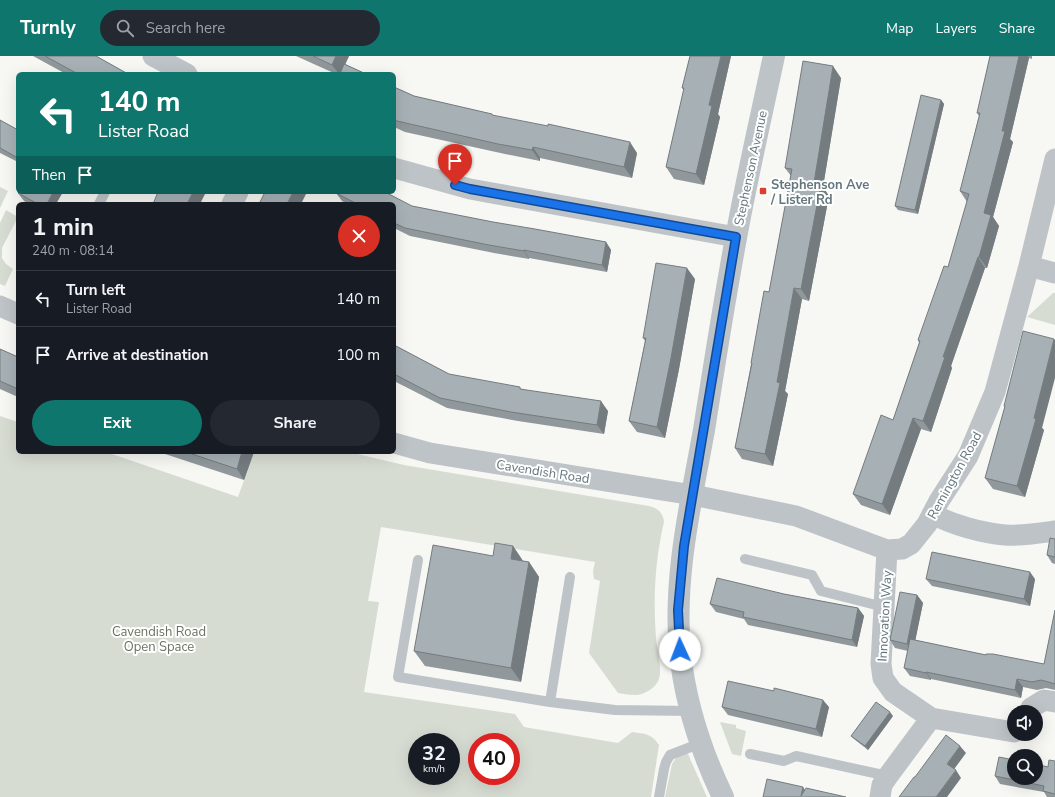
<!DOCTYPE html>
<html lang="en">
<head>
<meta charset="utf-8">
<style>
	:root { --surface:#171b24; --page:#242831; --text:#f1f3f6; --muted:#9ea1a6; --line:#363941; --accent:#0f766e }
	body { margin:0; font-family:"Nunito Sans",sans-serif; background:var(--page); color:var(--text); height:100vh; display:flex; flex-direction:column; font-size:15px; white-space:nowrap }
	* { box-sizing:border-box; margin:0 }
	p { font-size:13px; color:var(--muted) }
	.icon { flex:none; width:22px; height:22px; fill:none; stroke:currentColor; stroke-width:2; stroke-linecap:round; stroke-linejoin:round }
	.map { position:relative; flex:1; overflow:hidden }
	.side { position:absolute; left:16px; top:146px; width:380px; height:252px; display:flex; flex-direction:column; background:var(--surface); border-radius:6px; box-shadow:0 4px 16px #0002 }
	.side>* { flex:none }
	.top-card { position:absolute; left:16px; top:16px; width:380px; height:122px; border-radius:6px; box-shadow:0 4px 16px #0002; background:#0f766e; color:#fff; overflow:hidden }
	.buttons { position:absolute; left:1007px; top:649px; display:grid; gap:8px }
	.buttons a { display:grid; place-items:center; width:36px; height:36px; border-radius:50%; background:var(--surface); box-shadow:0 4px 16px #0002; font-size:20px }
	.speed { position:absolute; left:408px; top:677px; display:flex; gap:8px; font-size:20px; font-weight:700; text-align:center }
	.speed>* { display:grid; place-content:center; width:52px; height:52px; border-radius:50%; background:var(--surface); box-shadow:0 4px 16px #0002; line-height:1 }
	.speed small { font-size:10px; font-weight:400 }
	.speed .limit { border:6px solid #d22; background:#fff; color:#111 }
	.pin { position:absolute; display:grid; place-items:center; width:34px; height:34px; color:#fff; margin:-41px -17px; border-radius:50% 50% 50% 0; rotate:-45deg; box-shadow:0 0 4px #0007 }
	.pin .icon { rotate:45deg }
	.me { position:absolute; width:44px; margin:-22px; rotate:358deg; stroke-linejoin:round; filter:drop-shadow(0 0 3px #0008) }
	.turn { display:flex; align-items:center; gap:14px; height:84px; padding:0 16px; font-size:18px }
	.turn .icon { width:52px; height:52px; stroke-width:2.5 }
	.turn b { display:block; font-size:28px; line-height:34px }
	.then { display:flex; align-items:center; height:38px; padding:0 16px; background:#0003; gap:8px; font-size:15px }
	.round { display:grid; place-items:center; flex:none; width:42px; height:42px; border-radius:21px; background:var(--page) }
	.headline { display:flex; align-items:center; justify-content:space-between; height:68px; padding:0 16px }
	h1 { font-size:24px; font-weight:700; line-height:30px }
	.action { display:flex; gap:8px; margin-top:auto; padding:8px 16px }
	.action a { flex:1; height:46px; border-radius:24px; background:var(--accent); color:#fff; font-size:16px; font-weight:700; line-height:46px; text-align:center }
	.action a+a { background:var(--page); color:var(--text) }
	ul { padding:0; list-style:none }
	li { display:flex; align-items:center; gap:12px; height:56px; padding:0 16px; border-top:1px solid var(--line) }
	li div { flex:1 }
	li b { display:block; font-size:15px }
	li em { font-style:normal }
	header { display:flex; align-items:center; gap:24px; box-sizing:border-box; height:56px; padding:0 20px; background:var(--accent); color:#fff }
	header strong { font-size:19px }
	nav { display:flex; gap:22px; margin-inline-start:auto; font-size:14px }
	.search { width:280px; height:36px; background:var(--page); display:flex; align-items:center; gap:10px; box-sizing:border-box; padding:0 14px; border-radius:22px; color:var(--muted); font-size:15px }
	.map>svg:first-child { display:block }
	.green { fill:#d7dcd3; fill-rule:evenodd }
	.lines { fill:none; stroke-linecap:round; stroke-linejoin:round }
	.service { stroke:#bdc3c6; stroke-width:10 }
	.minor { stroke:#bdc3c6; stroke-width:21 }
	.tertiary { stroke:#bdc3c6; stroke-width:22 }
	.wall { fill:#90989c }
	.shaded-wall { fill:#757c7f }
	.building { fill:#a7b1b5; stroke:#757c7f }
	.route-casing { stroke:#114b97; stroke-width:10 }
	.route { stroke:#1a73e8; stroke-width:7 }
	.poi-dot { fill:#de3e2d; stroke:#fff; stroke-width:1.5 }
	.labels { text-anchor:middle; stroke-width:4; stroke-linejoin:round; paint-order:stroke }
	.street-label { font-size:13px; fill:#63767e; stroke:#fff }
	.poi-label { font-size:13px; font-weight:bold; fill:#63767e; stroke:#fff; text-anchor:start }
	.park-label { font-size:13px; fill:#687661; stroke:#fff }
</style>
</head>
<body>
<header>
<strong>Turnly</strong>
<div class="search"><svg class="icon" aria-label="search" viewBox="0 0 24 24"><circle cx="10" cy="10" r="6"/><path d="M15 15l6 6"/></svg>Search here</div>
<nav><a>Map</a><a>Layers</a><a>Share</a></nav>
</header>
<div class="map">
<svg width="1055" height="741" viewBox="0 0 1055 741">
	<rect width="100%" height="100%" fill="#f7f7f4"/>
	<!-- green -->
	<path class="green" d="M0 131 8 135 0 152Z
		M6 154 18 161 2 192V202L6 208 13 213 5 230 0 228V167Z
		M1053 237H1055V269L1027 261Z
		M0 360 18 366V396H106L238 441 254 396H349L404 409 649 450C657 452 663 456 664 466 655 504 653 543 656 582 657 594 664 617 657 627 653 633 643 639 636 639 630 639 624 638 618 637L589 597 600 525 594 523 593 515 595 506 381 471 368 545 379 546 364 636 515 658 524 671 618 687 632 676C645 678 651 677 659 689L651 741H0ZM417 686H451V720H417ZM477 686H511V720H477Z
		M720 666 736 669V672L746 675 741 700 732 698Z
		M684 697 688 698 707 741H665L672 708 677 700Z"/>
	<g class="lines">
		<!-- service -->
		<path class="service" d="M99 148 105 136
			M745 503 812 519 821 535 884 551
			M418 504 398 621 550 646
			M570 521 550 646 615 654 691 655
			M750 698 784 705 796 700 888 720
			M659 741 664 713 666 706 670 699 701 687"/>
		<!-- minor -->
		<path class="minor" d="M153 0 187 18
			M394 112 470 133 736 181
			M232 148 238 136
			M1029 210 1055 217
			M0 250 18 258
			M394 387 430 397 693 439 796 460 887 494 902 493 911 488 927 468 939 445 968 400 995 336 1029 210 1055 103
			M932 458C953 469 982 477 1005 479 1020 480 1040 477 1055 475
			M887 494 881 608 883 622 893 636 931 662 1014 676
			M1030 656 1031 652 1044 644 1055 646
			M880 741 882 729 888 720 931 662"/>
		<!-- tertiary -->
		<path class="tertiary" d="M723 741C701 695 685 646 680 596 673 522 691 446 704 374 714 310 724 246 736 182 747 121 761 61 774 0"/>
	</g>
	<!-- wall -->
	<path class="wall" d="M33 0H96L128 18H66Z
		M296 0H349L345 8 366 18H336Z
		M690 0H731L718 58 720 61 704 129 674 123 666 111 684 34 682 32Z
		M990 0H1032V3L1029 2 1010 83 1013 86 993 161 999 170 987 212H985L951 310 952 312 931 376 921 373 890 459 861 449 853 438 893 364 919 287 918 284 948 211 967 146 960 135 979 60 977 57Z
		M841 22 823 131 829 140 809 245 802 243 785 335 788 338 773 410 742 403 735 392 751 308V307L769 236 791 120 785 112Z
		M394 31 414 40 492 58 493 60 637 97 632 122 540 102V105L505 98 405 76 394 71Z
		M941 44 944 48 918 158 898 154 895 150Z
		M0 64 18 74V106L0 97Z
		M18 137 56 148H29L24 145Z
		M336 137 412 150 493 166 606 186 611 194 607 216 529 202V203L494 197 410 180 394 172V148H347L342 145Z
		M695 223 679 313 665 382 637 376 629 365 645 285 643 282Z
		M394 289 449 318 522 333 608 355 604 378 518 365 447 352 394 325Z
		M0 293 18 301V341L0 333Z
		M1004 350 1042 372 1044 374 1025 441 993 433 985 422 1005 351Z
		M159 396H254L244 424Z
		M1055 483V508L1052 507 1047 499Z
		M513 490 523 505 529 506 539 521 521 626 425 610 414 595 493 500Z
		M926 523H1035L1030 550 932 530Z
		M784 538 858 552 864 560 857 591 748 569 744 563 716 556 710 548Z
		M917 539 923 547 915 584 986 599 1044 608 1055 554V634L1046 632 1037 634 1023 631 1021 642 931 623V624L910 620 904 612 908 595 895 592 890 584Z
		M722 651H829L822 681 728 659Z
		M893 660 868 694 854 683 851 680Z
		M1055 705V741H1047L1044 736 1000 728 995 720 1048 711Z"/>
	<!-- shaded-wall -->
	<path class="shaded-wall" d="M336 0H349L341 18H339L332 9Z
		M721 0H731L718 58 720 61 704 129 696 118 709 49Z
		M1019 0H1028L1029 2 1010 83 1013 86 993 161 999 170 987 212 979 201 984 157Z
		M833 10 841 22 823 131 829 140 809 245 801 233 814 127Z
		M941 44 944 48 918 158 915 154Z
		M630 86 637 97 632 122 624 111Z
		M533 91 540 102V105L532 94Z
		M53 136H63L56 148H47Z
		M193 136H206L200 148H187Z
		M293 136H307L301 148H287Z
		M606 186 611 194 607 216 602 209Z
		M524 194 529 202V203L524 195Z
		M978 201 985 212 951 310 952 312 931 376 923 365 943 301Z
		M687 212 695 223 679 313 665 382 657 371Z
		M794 232 802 243 785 335 788 338 773 410 765 398 777 326Z
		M1054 283 1055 284V322L1042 372 1044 374 1025 441 1017 430 1034 362Z
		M601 345 608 355 604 378 597 369Z
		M913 362 921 373 890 459 882 448Z
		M242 396H254L244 424 237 413Z
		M513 490 523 505 511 503Z
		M529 506 539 521 521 626 511 612Z
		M1030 516 1035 523 1030 550 1024 543Z
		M917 539 923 547 913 596 907 588Z
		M858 552 864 560 857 591 852 584Z
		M926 616 931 623V624L926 617Z
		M1017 623 1023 631 1021 642 1015 634Z
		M823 644 829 651 822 681 816 673Z
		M890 656 893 660 868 694 865 690Z
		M960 690 966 697 952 716 947 708Z
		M956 714 961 722 947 741H936Z
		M803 731 808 739 801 740Z"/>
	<!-- building -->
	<path class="building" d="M45 0H96L128 18H78Z
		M313 0H336L332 9Z
		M690 0H721L709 49 712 50 696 118 666 111 684 32H682Z
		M990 0H1019L1002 75H1005L984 157 991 159 979 201H978L943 301H945L923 365 913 362 882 448 853 438 881 359 893 364 920 285 918 284 944 210 948 211 969 138 960 135 980 57H977Z
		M803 5 833 10 814 127 821 128 801 233 794 232 777 326 780 327 765 398 735 392 752 307H751L764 235 769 236 792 113 785 112Z
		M344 8 366 18H340Z
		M394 31 414 40 492 58V59L548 70V68L630 86 624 111 533 91 532 94 498 88 397 65 394 63Z
		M921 39 941 44 915 154 895 150Z
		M0 64 18 74V102L0 92Z
		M19 136H53L47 148H38L18 137Z
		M158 136H193L187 148H153Z
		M265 136H293L287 148H259Z
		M337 136H385L412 150 493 166 535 173 606 186 602 209 524 194V195L489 189 405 172 394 167V148H357L336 137Z
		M656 207 687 212 671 302 657 371 629 365 646 282H643Z
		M1023 275 1054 283 1034 362 1036 363 1017 430 985 422 1005 350H1004Z
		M394 289 449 318 520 331V333L601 345 597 369 511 356 440 342 394 318Z
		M0 293 18 301V333L0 325Z
		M186 396H242L237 413Z
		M1050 482 1055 483V501L1047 499Z
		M495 487 513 490 511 503 529 506 511 612 414 595 433 489 493 500Z
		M932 496 1030 516 1024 543 926 523Z
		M717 522 784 538 858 552 852 584 743 561 744 556 710 548Z
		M900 536 917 539 907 588 890 584Z
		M1055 554V628L1052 627 1041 624 1032 626 1017 623 1015 634 926 616V617L904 612 910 583 986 599V598H993L1044 608Z
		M728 625 774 635V632L823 644 816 673 722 651Z
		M876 646 890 656 865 690 851 680Z
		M946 679 960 690 947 708 956 714 936 741H899L914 721H915Z
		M999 701 1014 704V722H1036V708L1048 711 1049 704 1055 705V738L1043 735 1044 730 995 720Z
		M767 723 803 731 801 740 806 732 846 741H763Z"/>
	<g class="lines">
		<!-- route casing -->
		<g class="route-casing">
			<path id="route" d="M455 129 470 133 736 181 684 490 678 554 680 594"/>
		</g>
		<!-- route -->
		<use href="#route" class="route"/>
	</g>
	<!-- markers -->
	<rect class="poi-dot" x="759" y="131" width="8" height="8" rx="2"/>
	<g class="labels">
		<!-- street labels -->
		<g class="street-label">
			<text transform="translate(750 112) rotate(-78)" y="5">Stephenson Avenue</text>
			<text transform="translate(543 415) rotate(9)" y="5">Cavendish Road</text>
			<text transform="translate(954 419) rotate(-61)" y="5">Remington Road</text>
			<text transform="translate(884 560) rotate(-87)" y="5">Innovation Way</text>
		</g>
		<!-- poi labels -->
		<g class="poi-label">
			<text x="771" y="133">Stephenson Ave<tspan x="771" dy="15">/ Lister Rd</tspan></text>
		</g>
		<!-- park labels -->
		<g class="park-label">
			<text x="159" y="580">Cavendish Road<tspan x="159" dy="15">Open Space</tspan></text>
		</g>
	</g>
</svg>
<div class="buttons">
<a><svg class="icon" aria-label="sound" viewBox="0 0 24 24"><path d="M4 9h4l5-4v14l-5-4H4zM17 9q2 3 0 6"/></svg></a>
<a><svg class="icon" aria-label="search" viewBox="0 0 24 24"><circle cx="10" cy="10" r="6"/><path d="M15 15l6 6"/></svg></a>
</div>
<div class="speed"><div>32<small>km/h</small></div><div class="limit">40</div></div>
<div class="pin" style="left:455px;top:129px;background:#d93025"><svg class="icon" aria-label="arrive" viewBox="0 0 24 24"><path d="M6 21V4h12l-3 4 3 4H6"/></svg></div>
<svg class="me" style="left:680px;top:594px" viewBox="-20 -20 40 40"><circle r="19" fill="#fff"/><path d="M0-13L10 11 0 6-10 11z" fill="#1a73e8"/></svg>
<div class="top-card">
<div class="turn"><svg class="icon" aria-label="left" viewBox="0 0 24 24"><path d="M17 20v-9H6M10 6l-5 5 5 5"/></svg><div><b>140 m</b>Lister Road</div></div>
<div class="then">Then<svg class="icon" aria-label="arrive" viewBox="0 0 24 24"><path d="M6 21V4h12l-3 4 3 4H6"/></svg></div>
</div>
<section class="side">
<div class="headline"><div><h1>1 min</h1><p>240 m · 08:14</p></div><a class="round" style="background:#d93025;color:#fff"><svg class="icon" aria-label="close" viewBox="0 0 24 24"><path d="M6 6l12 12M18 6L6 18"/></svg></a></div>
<ul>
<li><svg class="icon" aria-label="left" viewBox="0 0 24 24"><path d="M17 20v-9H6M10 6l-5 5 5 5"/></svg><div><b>Turn left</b><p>Lister Road</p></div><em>140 m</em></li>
<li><svg class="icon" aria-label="arrive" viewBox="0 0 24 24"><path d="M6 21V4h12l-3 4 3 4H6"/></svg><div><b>Arrive at destination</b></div><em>100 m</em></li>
</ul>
<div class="action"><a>Exit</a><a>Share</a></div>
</section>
</div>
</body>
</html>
